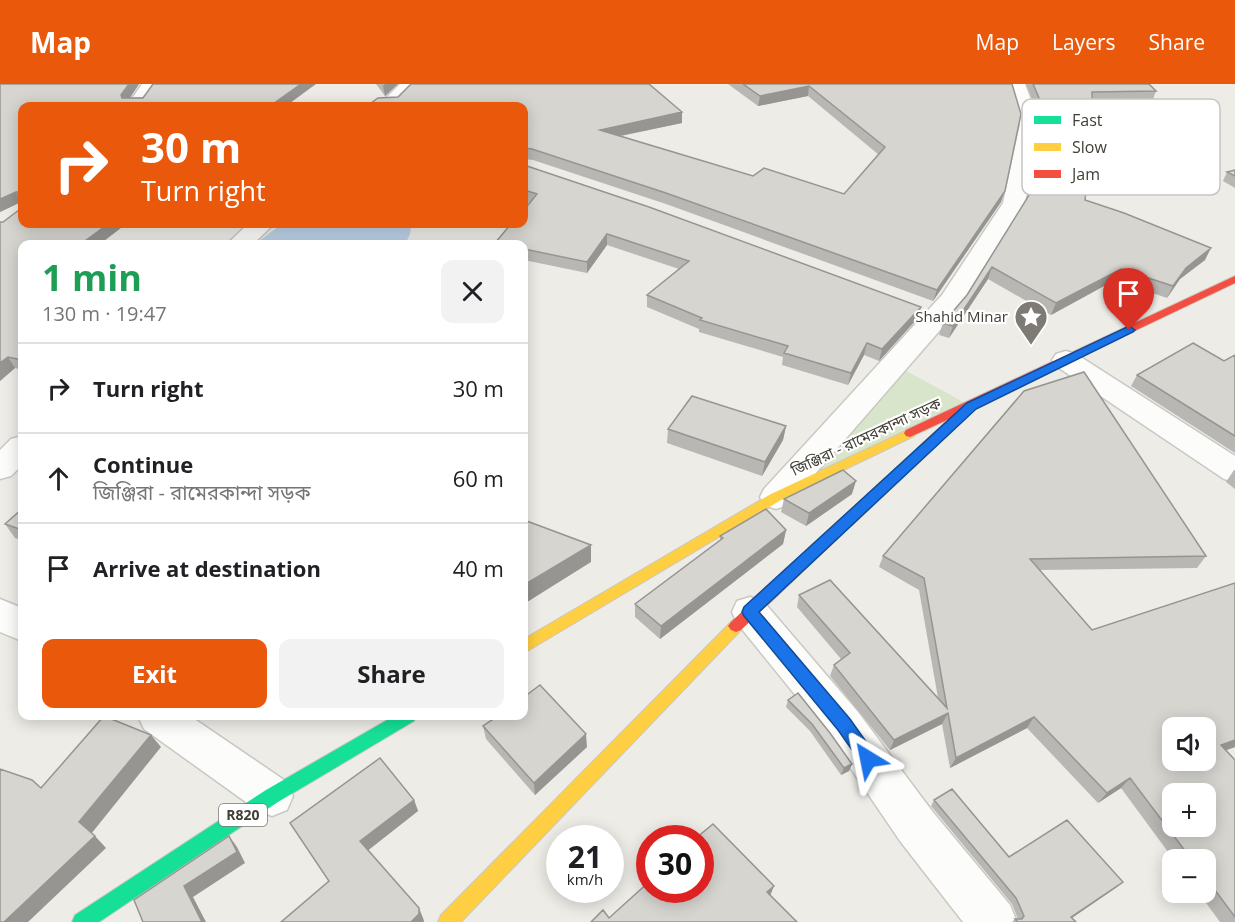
<!DOCTYPE html>
<html lang="en">
<head>
<meta charset="utf-8">
<style>
	:root { --surface:#fff; --page:#f2f2f2; --text:#202124; --muted:#757577; --line:#e0e0e0; --accent:#ea580c }
	body { margin:0; font-family:"Open Sans","Noto Sans Bengali",sans-serif; background:var(--page); color:var(--text); height:100vh; display:flex; flex-direction:column; font-size:22px; white-space:nowrap }
	* { box-sizing:border-box; margin:0 }
	p { font-size:20px; color:var(--muted) }
	.icon { flex:none; width:33px; height:33px; fill:none; stroke:currentColor; stroke-width:2; stroke-linecap:round; stroke-linejoin:round }
	.map { position:relative; flex:1; overflow:hidden }
	.details { position:absolute; left:18px; top:156px; width:510px; height:480px; display:flex; flex-direction:column; background:var(--surface); border-radius:12px; box-shadow:0 3px 15px #0003 }
	.details>* { flex:none }
	.guide { position:absolute; left:18px; top:18px; width:510px; height:126px; border-radius:12px; box-shadow:0 3px 15px #0003; background:#ea580c; color:#fff; overflow:hidden }
	.tools { position:absolute; left:1162px; top:633px; display:grid; gap:12px }
	.tools a { display:grid; place-items:center; width:54px; height:54px; border-radius:12px; background:var(--surface); box-shadow:0 3px 15px #0003; font-size:30px }
	.speed { position:absolute; left:546px; top:741px; display:flex; gap:12px; font-size:30px; font-weight:700; text-align:center }
	.speed>* { display:grid; place-content:center; width:78px; height:78px; border-radius:50%; background:var(--surface); box-shadow:0 3px 15px #0003; line-height:1 }
	.speed small { font-size:15px; font-weight:400 }
	.speed .limit { border:9px solid #d22; background:#fff; color:#111 }
	.pin { position:absolute; display:grid; place-items:center; width:51px; height:51px; color:#fff; margin:-62px -26px; border-radius:50% 50% 50% 0; rotate:-45deg; box-shadow:0 0 6px #0007 }
	.pin .icon { rotate:45deg }
	.me { position:absolute; width:66px; margin:-33px; rotate:325deg; stroke-linejoin:round; filter:drop-shadow(0 0 4px #0008) }
	.turn { display:flex; align-items:center; gap:21px; height:126px; padding:0 24px; font-size:27px }
	.turn .icon { width:78px; height:78px; stroke-width:2.5 }
	.turn b { display:block; font-size:42px; line-height:51px }
	.round { display:grid; place-items:center; flex:none; width:63px; height:63px; border-radius:12px; background:var(--page) }
	.summary { display:flex; align-items:center; justify-content:space-between; height:102px; padding:0 24px }
	h1 { font-size:36px; font-weight:700; line-height:45px; color:#1e9e55 }
	.primary-button { display:flex; gap:12px; margin-top:auto; padding:12px 24px }
	.primary-button a { flex:1; height:69px; border-radius:12px; background:var(--accent); color:#fff; font-size:24px; font-weight:700; line-height:69px; text-align:center }
	.primary-button a+a { background:var(--page); color:var(--text) }
	ul { padding:0; list-style:none }
	li { display:flex; align-items:center; gap:18px; height:90px; padding:0 24px; border-top:2px solid var(--line) }
	li div { flex:1 }
	li b { display:block; font-size:22px }
	li em { font-style:normal }
	header { display:flex; align-items:center; gap:36px; box-sizing:border-box; height:84px; padding:0 30px; background:var(--accent); color:#fff }
	header strong { font-size:28px }
	nav { display:flex; gap:33px; margin-inline-start:auto; font-size:21px }
	.map>svg:first-child { display:block }
	.green { fill:#d8e5ca }
	.water { fill:#bcd1e6 }
	.lines { fill:none; stroke-linecap:round; stroke-linejoin:round }
	.street-casing { stroke:#c9c8c3; stroke-width:3 }
	.fast-casing { stroke:#cbc9bf; stroke-width:2 }
	.slow-casing { stroke:#cbc9bf; stroke-width:2 }
	.jam-casing { stroke:#cbc9bf; stroke-width:2 }
	.street { fill:#fcfcfb; fill-rule:evenodd }
	.fast { fill:#16e098; fill-rule:evenodd }
	.slow { fill:#ffcf43; fill-rule:evenodd }
	.jam { fill:#f24e42; fill-rule:evenodd }
	.wall { fill:#b8b7b3 }
	.shaded-wall { fill:#969592 }
	.building { fill:#d6d5d0; stroke:#969592; stroke-width:1.5; fill-rule:evenodd }
	.route { fill:#1a73e8; stroke:#114b97; stroke-width:1.5 }
	.labels { text-anchor:middle; stroke-width:4.5; stroke-linejoin:round; paint-order:stroke }
	.shield { fill:#fff; stroke:#7a7872; stroke-width:1.5 }
	.shield-label { font-size:14px; font-weight:bold; fill:#413e35 }
	.poi-label { font-size:15px; fill:#413e35; stroke:#fff; text-anchor:end }
	.street-label { font-size:15px; fill:#413e35; stroke:#fff }
	.key { fill:#fff; stroke:#c6c5c2; stroke-width:1.5 }
	.key-label { font-size:16px; fill:#413e35 }
</style>
</head>
<body>
<header>
<strong>Map</strong>
<nav><a>Map</a><a>Layers</a><a>Share</a></nav>
</header>
<div class="map">
<svg width="1235" height="838" viewBox="0 0 1235 838">
	<rect width="100%" height="100%" fill="#edece7"/>
	<!-- green -->
	<path class="green" d="M895 281 971 322 776 413Z"/>
	<!-- water -->
	<path class="water" d="M282 140H410C412 147 409 155 404 160H255Z"/>
	<g class="lines">
		<!-- street casing -->
		<g class="street-casing">
			<path id="street" d="M142 0H160L145 22H127Z
				M400 0H420L398 22H378Z
				M1007 0H1025L1040 40 1025 119 961 222 788 421 776 425 764 421 760 413 764 405 942 211 1003 119 1020 40Z
				M248 140H274L253 160H227Z
				M1066 267 1076 270 1235 372V398L1224 395 1056 282 1052 276 1056 270Z
				M22 352V381L11 392 0 395V366L11 355Z
				M750 513 763 517 858 628 932 727 1010 821 1017 838H963L900 757 830 654 737 539 732 528 737 517Z
				M0 515 22 524V557L0 548Z
				M138 632H190L287 698 293 712 287 726 272 732 257 726 144 645Z"/>
		</g>
		<!-- fast casing -->
		<g class="fast-casing">
			<path id="fast" d="M394 632H416L414 637 278 718 99 838H72L75 831 266 706Z"/>
		</g>
		<!-- slow casing -->
		<g class="slow-casing">
			<path id="slow" d="M910 345 914 346 916 349 914 352 781 416 524 569V555L771 410Z
				M736 536 741 538 744 542 741 546 461 838H438L441 831 731 538Z"/>
		</g>
		<!-- jam casing -->
		<g class="jam-casing">
			<path id="jam" d="M1235 192V199L977 322 741 546 736 548 731 546 728 542 731 538 949 335 910 353 906 352 904 349 906 346Z"/>
		</g>
		<!-- street -->
		<use href="#street" class="street"/>
		<!-- fast -->
		<use href="#fast" class="fast"/>
		<!-- slow -->
		<use href="#slow" class="slow"/>
		<!-- jam -->
		<use href="#jam" class="jam"/>
	</g>
	<!-- wall -->
	<path class="wall" d="M0 0H139L130 14 316 0 22 140H126L100 160H22V286L15 284 0 297 3 138 19 126V119L0 128Z
		M376 0H398L385 12Z
		M728 0H1012L1001 118 933 217 666 120 533 76 524 75V22L398 13 682 28V39L621 52 753 92 844 110 879 71 808 12 758 22Z
		M1026 0H1149L1156 7 1152 18H1092L1085 116 1205 176 1180 195 1167 214 1115 196 1051 231 988 195 949 254 939 251 943 239 967 211 1029 112 1042 40Z
		M524 81 921 223 917 235 879 277 864 271 848 301 782 281 783 273 699 248V245L647 223V211L679 185 607 161 587 189 524 176V160H495V159L529 119 524 117Z
		M1235 86V104L1223 97 1227 88Z
		M1235 271V369L1131 302 1137 291 1224 277Z
		M786 342 783 356 762 392 667 359 668 345Z
		M1234 386H1235V405L1226 398Z
		M852 410 806 442 781 428 784 415Z
		M22 425V456L15 454 5 440Z
		M786 446 783 460 660 555 635 533V520L720 457V452Z
		M883 472H1206L1197 484 1040 486 1092 546 1235 499V663L1226 666 1235 676V838H1220L1198 808H1206V776H1174L1121 704 1098 719 1027 644 950 684 942 640 890 666 830 592 834 581 841 575 797 523 799 511 938 614 919 506 879 483Z
		M788 616 852 680 849 687 841 691 810 647 786 623Z
		M483 642 587 663 535 711 486 655Z
		M414 716 418 727 368 766 423 834 424 838H281L329 798 290 739Z
		M934 716 1009 773 1123 798 1117 803 1072 834 1076 838H1012L1015 835H1018L1012 820 931 722Z"/>
	<!-- shaded-wall -->
	<path class="shaded-wall" d="M129 0H139L125 21 122 14 121 11Z
		M301 0H316L286 22H270Z
		M385 0H398L385 12 383 2Z
		M809 2 808 12 758 22 760 12Z
		M682 28V39L600 56V46Z
		M1005 107 1001 118 933 217 937 206Z
		M16 108 21 118 0 128V115Z
		M108 140H126L100 160 85 157Z
		M607 150V161L587 189V178Z
		M1211 164 1205 176 1180 195 1167 214 1173 202 1186 184Z
		M992 183 988 195 949 254 953 242Z
		M1121 185 1115 196 1051 231 1056 219Z
		M921 223 917 235 879 277 882 265Z
		M867 259 864 271 848 301 851 289Z
		M8 273 15 284 0 297V279Z
		M786 342 783 356 762 392 765 378Z
		M856 397 852 410 806 442 809 429Z
		M786 446 783 460 660 555 661 542Z
		M591 461V478L524 520V501Z
		M948 629 942 640 890 666 894 656Z
		M1034 633 1027 644 950 684 956 674Z
		M586 650 587 663 535 711 534 699Z
		M151 651 161 663 91 750 79 738Z
		M1235 656V663L1210 672 1221 661Z
		M852 680 849 687 841 691 844 684Z
		M1130 694 1121 704 1098 719 1107 709Z
		M414 716 418 727 366 768 360 757Z
		M95 752 106 764 28 838H4Z
		M229 752 237 763 245 779 193 813 206 838H202L184 802Z
		M1123 798 1117 803 1066 838 1071 833Z
		M774 802 770 812 767 808Z
		M419 824 423 834 424 838H411Z"/>
	<!-- building -->
	<path class="building" d="M0 0H129L121 11 122 14H143L153 0H301L270 22H22V140H108L85 157 104 160H22V276L8 273 0 279V138H3L19 126 18 108H16L0 115Z
		M411 0H649L682 28 600 46 753 92 764 84 844 110 885 63 809 2 760 12 743 0H1012L1021 30 1005 107 937 206 666 109 532 65 524 64V22H367L378 14 398 13Z
		M1033 0H1149L1156 7 1092 8 1093 47 1085 116 1124 129 1211 164 1186 184 1173 202 1121 185 1056 219 992 183 953 242 943 239 967 211 1031 108 1046 30Z
		M524 81 649 123 921 223 882 265 867 259 851 289 784 269 788 262 700 236 702 234 647 211 689 177 607 150 587 178 524 165V160H504L495 159 511 140H524V126L537 110 524 106Z
		M1235 86V92L1227 88Z
		M1193 259 1224 277 1235 271V352L1137 291Z
		M1084 288 1206 472 1030 475 1092 546 1235 499V656L1221 661 1235 676V833L1206 794V776H1192L1130 694 1107 709 1034 633 956 674 948 629 894 656 834 581 850 569 799 511 830 496 947 624 924 494 883 472 1024 307ZM1173 644H1206V676H1173ZM1173 710H1206V742H1173Z
		M692 312 786 342 765 378 668 345Z
		M843 386 856 397 809 429 784 415Z
		M22 425V446L5 440Z
		M766 425 786 446 661 542 635 520 723 454 720 452Z
		M524 436 591 461 524 501Z
		M540 601 586 650 534 699 483 642 498 632H524V613Z
		M798 609 830 649 852 680 844 684 812 640 788 616Z
		M104 632 151 651 79 738 95 752 4 838H0V685L32 696 41 704Z
		M380 674 414 716 360 757 419 824V830L411 838H281L329 797 290 739Z
		M952 705 1009 773 1067 736 1123 798 1071 833 1076 838H1018L1015 835H1022L1024 832 1016 814 934 716Z
		M713 740 774 802 767 808 797 838H591L603 826 609 834 650 797V806H700V754H696Z
		M229 752 237 768 184 802 202 838H143L134 816Z"/>
	<!-- route -->
	<path class="route" d="M1129 242 1135 246 1133 248 976 325 759 528 850 635 874 669 877 675 874 680 868 682 862 680 838 646 744 532 742 528 744 523 967 319Z"/>
	<!-- icons -->
	<defs>
		<g id="sight-pin" transform="scale(1.725)"><path d="M0 17L-7.5 6A9.5 9.5 0 1 1 7.5 6Z" fill="#7d7b73" stroke="#fff"/><path d="M0-6L1.8-2.2L6-1.7L2.9 1.2L3.7 5.4L0 3.3L-3.7 5.4L-2.9 1.2L-6-1.7L-1.8-2.2Z" fill="#fff"/></g>
	</defs>
	<g fill-rule="evenodd">
		<use href="#sight-pin" x="1031" y="233"/>
	</g>
	<g class="labels">
		<!-- shield labels -->
		<rect class="shield" x="219" y="720" width="48" height="22" rx="4.5"/>
		<g class="shield-label">
			<text x="243" y="736">R820</text>
		</g>
		<!-- poi labels -->
		<g class="poi-label">
			<text x="1008" y="238">Shahid Minar</text>
		</g>
		<!-- street labels -->
		<g class="street-label">
			<text transform="translate(866 353) rotate(-25)" y="5">জিঞ্জিরা - রামেরকান্দা সড়ক</text>
		</g>
	</g>
	<!-- legend -->
	<rect x="1022" y="15" width="198" height="96" rx="9" class="key"/>
	<rect x="1034" y="32" width="27" height="8" fill="#16e098"/>
	<rect x="1034" y="59" width="27" height="8" fill="#ffcf43"/>
	<rect x="1034" y="86" width="27" height="8" fill="#f24e42"/>
	<g class="key-label">
		<text x="1072" y="42">Fast</text>
		<text x="1072" y="69">Slow</text>
		<text x="1072" y="96">Jam</text>
	</g>
</svg>
<div class="tools">
<a><svg class="icon" aria-label="sound" viewBox="0 0 24 24"><path d="M4 9h4l5-4v14l-5-4H4zM17 9q2 3 0 6"/></svg></a>
<a>+</a>
<a>−</a>
</div>
<div class="speed"><div>21<small>km/h</small></div><div class="limit">30</div></div>
<div class="pin" style="left:1129px;top:246px;background:#d93025"><svg class="icon" aria-label="arrive" viewBox="0 0 24 24"><path d="M6 21V4h12l-3 4 3 4H6"/></svg></div>
<svg class="me" style="left:868px;top:675px" viewBox="-20 -20 40 40"><path d="M0-17L14 15 0 8-14 15z" fill="#1a73e8" stroke="#fff" stroke-width="4"/></svg>
<div class="guide">
<div class="turn"><svg class="icon" aria-label="right" viewBox="0 0 24 24"><path d="M7 20v-9h11M14 6l5 5-5 5"/></svg><div><b>30 m</b>Turn right</div></div>
</div>
<section class="details">
<div class="summary"><div><h1>1 min</h1><p>130 m · 19:47</p></div><a class="round"><svg class="icon" aria-label="close" viewBox="0 0 24 24"><path d="M6 6l12 12M18 6L6 18"/></svg></a></div>
<ul>
<li><svg class="icon" aria-label="right" viewBox="0 0 24 24"><path d="M7 20v-9h11M14 6l5 5-5 5"/></svg><div><b>Turn right</b></div><em>30 m</em></li>
<li><svg class="icon" aria-label="ahead" viewBox="0 0 24 24"><path d="M12 20V5M6 11l6-6 6 6"/></svg><div><b>Continue</b><p>জিঞ্জিরা - রামেরকান্দা সড়ক</p></div><em>60 m</em></li>
<li><svg class="icon" aria-label="arrive" viewBox="0 0 24 24"><path d="M6 21V4h12l-3 4 3 4H6"/></svg><div><b>Arrive at destination</b></div><em>40 m</em></li>
</ul>
<div class="primary-button"><a>Exit</a><a>Share</a></div>
</section>
</div>
</body>
</html>
